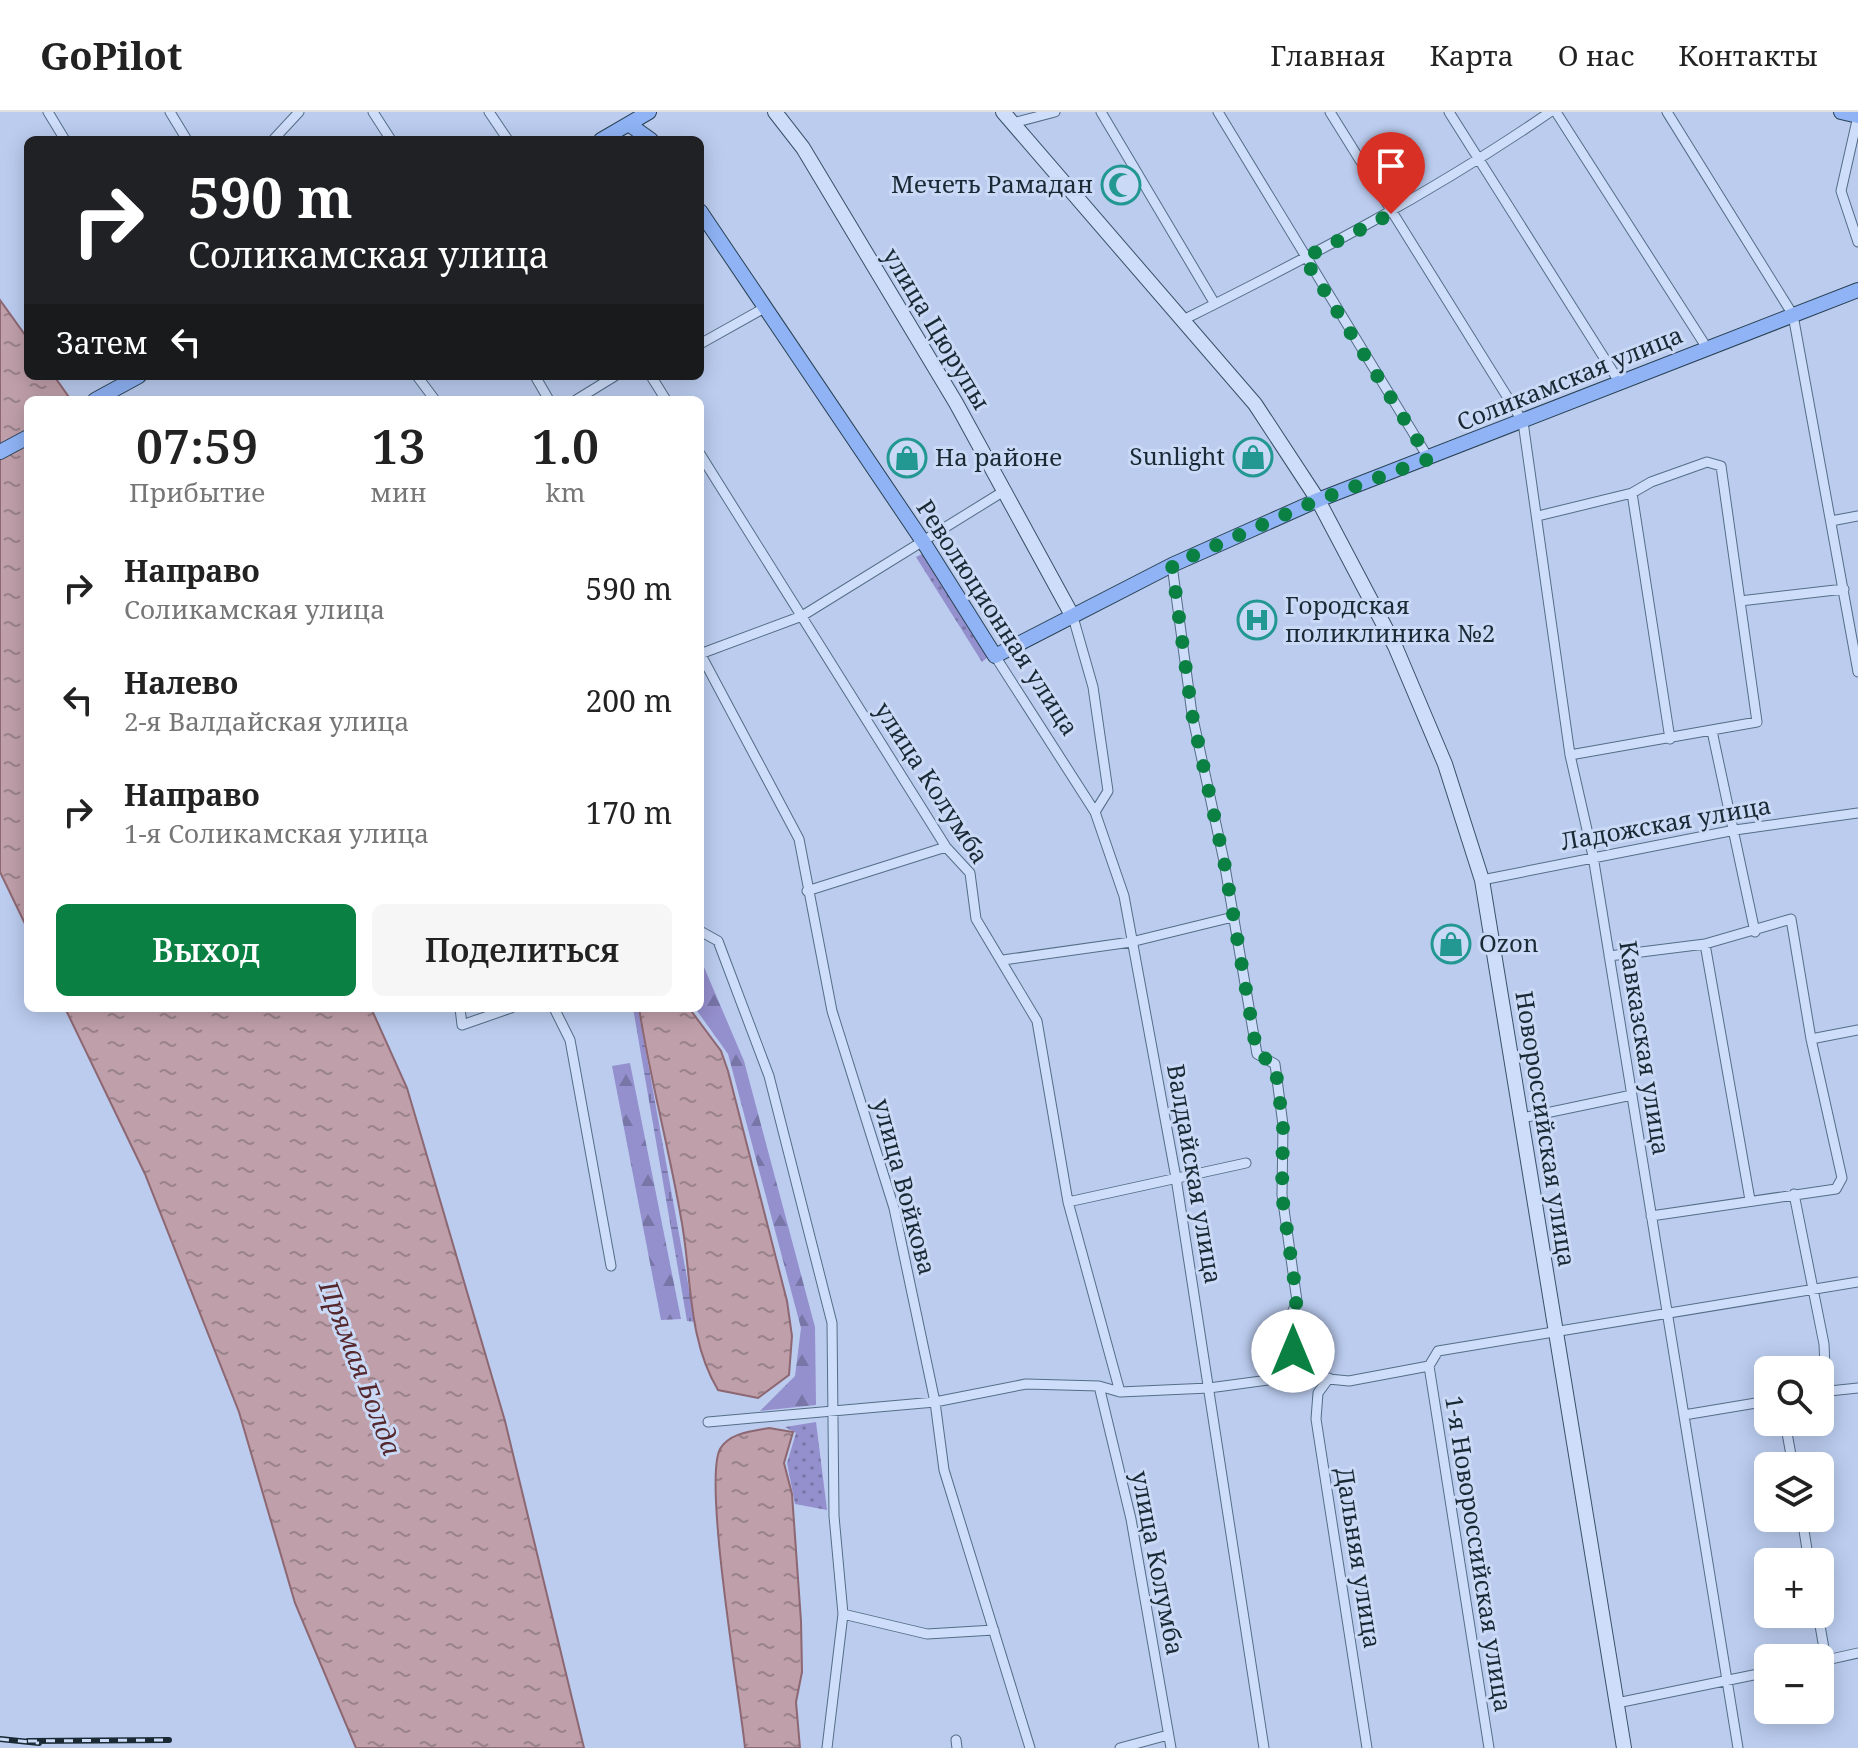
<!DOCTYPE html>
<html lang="ru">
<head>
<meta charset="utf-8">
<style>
	:root { --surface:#fff; --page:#f6f6f6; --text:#222; --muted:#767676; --line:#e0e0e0; --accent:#0b8043 }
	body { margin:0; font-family:"Noto Serif",serif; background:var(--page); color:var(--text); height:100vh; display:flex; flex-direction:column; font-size:30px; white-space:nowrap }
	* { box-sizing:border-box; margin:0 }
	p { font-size:26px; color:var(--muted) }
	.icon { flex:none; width:44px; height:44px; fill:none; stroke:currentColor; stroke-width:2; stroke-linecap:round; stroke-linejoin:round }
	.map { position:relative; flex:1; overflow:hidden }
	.drawer { position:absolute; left:24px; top:284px; width:680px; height:616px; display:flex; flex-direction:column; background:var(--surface); border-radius:12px; box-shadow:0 4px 20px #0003 }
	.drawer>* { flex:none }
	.guide { position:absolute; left:24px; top:24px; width:680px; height:244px; border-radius:12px; box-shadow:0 4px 20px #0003; background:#202124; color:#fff; overflow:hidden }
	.fabs { position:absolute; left:1754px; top:1244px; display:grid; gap:16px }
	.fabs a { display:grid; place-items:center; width:80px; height:80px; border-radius:12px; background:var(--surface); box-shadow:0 4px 20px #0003; font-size:40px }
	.pin { position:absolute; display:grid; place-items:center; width:68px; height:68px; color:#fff; margin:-82px -34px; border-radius:50% 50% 50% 0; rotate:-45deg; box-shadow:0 0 8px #0007 }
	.pin .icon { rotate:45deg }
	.me { position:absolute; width:88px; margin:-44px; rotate:0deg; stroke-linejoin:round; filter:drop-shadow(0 0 6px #0008) }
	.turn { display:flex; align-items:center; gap:28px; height:168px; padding:0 32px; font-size:36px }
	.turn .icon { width:104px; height:104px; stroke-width:2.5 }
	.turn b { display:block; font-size:56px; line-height:68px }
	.then { display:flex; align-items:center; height:76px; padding:0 32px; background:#0003; gap:16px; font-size:30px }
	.eta { display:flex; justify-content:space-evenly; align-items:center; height:136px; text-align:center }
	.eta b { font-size:48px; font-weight:600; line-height:56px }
	.primary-button { display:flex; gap:16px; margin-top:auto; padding:16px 32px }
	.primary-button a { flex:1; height:92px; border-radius:12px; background:var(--accent); color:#fff; font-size:32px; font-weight:600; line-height:92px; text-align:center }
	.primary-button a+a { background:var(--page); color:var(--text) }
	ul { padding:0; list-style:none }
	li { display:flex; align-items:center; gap:24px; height:112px; padding:0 32px }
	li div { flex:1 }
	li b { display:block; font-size:30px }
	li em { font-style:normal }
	header { display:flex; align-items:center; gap:48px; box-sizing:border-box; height:112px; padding:0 40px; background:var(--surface); border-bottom:2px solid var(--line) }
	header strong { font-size:38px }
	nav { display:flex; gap:44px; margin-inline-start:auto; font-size:28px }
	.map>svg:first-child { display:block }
	.grass { fill:url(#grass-dots) }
	.forest { fill:url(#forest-firs) }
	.wetland { fill:url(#wetland-marsh) }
	.water { fill:url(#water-ripples); stroke:#8d6772; stroke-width:2 }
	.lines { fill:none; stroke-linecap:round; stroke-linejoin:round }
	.street-casing { stroke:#546e86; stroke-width:11 }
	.secondary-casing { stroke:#385167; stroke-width:16 }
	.primary-casing { stroke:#294153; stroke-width:16 }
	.street { stroke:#ceddfa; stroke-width:9 }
	.secondary { stroke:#ceddfa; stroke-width:14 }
	.primary { stroke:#8fb3f5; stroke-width:14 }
	.rail-casing { stroke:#1a2934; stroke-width:6 }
	.rail { stroke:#cad9f6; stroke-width:3; stroke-dasharray:9; stroke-linecap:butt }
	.route { stroke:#0b8043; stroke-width:14; stroke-dasharray:0 25.2 }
	.labels { text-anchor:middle; stroke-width:6; stroke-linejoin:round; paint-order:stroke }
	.poi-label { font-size:24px; fill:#1a2934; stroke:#cad9f6; text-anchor:start }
	.street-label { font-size:24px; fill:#1a2934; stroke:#cad9f6 }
	.water-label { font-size:26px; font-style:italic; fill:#55282d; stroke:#cad9f6 }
</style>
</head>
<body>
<header>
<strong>GoPilot</strong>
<nav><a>Главная</a><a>Карта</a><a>О нас</a><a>Контакты</a></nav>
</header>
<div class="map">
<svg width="1858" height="1636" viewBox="0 0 1858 1636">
	<defs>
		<pattern id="grass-dots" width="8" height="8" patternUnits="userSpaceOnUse" patternTransform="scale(2)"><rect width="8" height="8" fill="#948fcd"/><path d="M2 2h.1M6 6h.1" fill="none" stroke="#7875a7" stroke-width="1.8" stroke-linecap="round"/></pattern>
		<pattern id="forest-firs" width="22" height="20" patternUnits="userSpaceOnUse" patternTransform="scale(2)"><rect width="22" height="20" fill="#948fcd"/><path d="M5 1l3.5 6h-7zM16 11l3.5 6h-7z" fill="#7875a7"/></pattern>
		<pattern id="wetland-marsh" width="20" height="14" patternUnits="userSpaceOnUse" patternTransform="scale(2)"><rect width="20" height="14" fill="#948fcd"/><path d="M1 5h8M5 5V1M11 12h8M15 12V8" fill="none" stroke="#7875a7"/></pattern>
		<pattern id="water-ripples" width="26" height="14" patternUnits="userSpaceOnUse" patternTransform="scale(2)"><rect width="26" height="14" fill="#bf9faa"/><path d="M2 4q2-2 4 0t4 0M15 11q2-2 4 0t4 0" fill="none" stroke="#9a828b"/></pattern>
	</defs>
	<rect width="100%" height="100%" fill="#bbccef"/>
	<!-- grass -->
	<path class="grass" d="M922 442 989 544 982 550 916 445Z
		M816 1310 827 1398 795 1392 787 1351 796 1321 785 1315Z"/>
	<!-- forest -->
	<path class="forest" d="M701 848 744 949 815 1215 816 1293 760 1299 795 1264 801 1216 728 942 695 896H700Z
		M630 951 681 1207 661 1208 612 954Z"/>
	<!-- wetland -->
	<path class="wetland" d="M633 896H638L695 1210 687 1209Z"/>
	<!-- water -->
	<path class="water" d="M0 188 28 227V264H54L71 288H28V818L0 760Z
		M65 896H371L407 976 505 1309 584 1636H356L295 1491 239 1300 145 1062Z
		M639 896H689L721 939 728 959 787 1189 792 1224 789 1263 758 1286 718 1278C687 1227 692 1163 681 1106 669 1036 650 967 639 896Z
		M769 1316 793 1320 784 1351 792 1382 801 1509 802 1560 796 1590 800 1636H745C740 1585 703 1370 720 1337 729 1321 752 1319 769 1316Z"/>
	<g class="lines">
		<!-- street casing -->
		<g class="street-casing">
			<path id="street" d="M48 0 65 28
				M170 0 187 28
				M373 0 391 28
				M489 0 508 28
				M1101 0 1215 192
				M1218 0 1429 347
				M1330 0 1523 310 1570 643 1593 744 1738 1636
				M1449 0 1620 271
				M1556 0 1707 236
				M1667 0 1793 203 1858 560
				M1858 4 1841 79 1858 130
				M1013 11 1055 0
				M273 28 299 0
				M1185 207C1311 144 1434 80 1550 0
				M700 232 766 195
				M417 264 435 288
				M535 264 549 288
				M651 264 666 288
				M576 288 615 264
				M700 342 946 735 970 761 976 807 1037 909 1068 1090 1120 1280
				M1632 381 1670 627
				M1538 404 1632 381 1651 370 1707 350 1721 354 1757 610 1570 643
				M1831 409 1858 404
				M1172 453 1192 602 1224 749 1257 942 1275 952 1283 1013 1282 1083 1297 1189 1287 1213 1298 1264
				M1740 489 1844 477
				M1073 505 1093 575 1108 679 1095 700 1124 784 1176 1066 1264 1636
				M700 541 799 727 832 899 894 1096 935 1290 944 1358 1030 1636
				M700 542 802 504 1004 379
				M995 544 1095 700
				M1712 619 1755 820
				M1482 768 1735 718 1858 701
				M807 779 946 735
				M700 819 718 829 769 964 832 1211 834 1404 843 1502 827 1636
				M1705 832 1750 1088
				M1609 844 1705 832 1791 807 1811 927 1842 1066 1836 1077 1651 1104
				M1003 848 1131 830 1233 805
				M460 896 462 913 511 896
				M554 896 570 928 611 1154
				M1811 927 1858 918
				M1522 1006 1632 983
				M1794 1082 1824 1232 1826 1279
				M1068 1090 1246 1051
				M1429 1254 1489 1636
				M1329 1266 1318 1281 1316 1307 1367 1636
				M1099 1274 1131 1407 1171 1636
				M1820 1280 1858 1276
				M1684 1303 1768 1289
				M708 1310 935 1290 1026 1272 1099 1274 1120 1280 1209 1276 1298 1264 1349 1269 1429 1254 1438 1239 1858 1170
				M1785 1310 1793 1354
				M1802 1406 1809 1450
				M843 1502 927 1522 994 1518
				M1818 1502 1826 1548
				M1822 1549 1858 1541
				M1617 1591 1768 1560
				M956 1628 957 1636
				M1120 1636 1168 1623"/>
		</g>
		<!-- secondary casing -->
		<g class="secondary-casing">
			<path id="secondary" d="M775 0 803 36 956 291 1073 505
				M1003 0 1255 292 1318 388 1395 534 1445 652 1482 768 1624 1636"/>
		</g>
		<!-- primary casing -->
		<g class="primary-casing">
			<path id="primary" d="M1841 0 1858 4
				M630 13 651 28
				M601 28 649 0
				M700 99 924 431 995 544 1172 453 1318 388 1858 178
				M95 288 139 264
				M0 340 28 325"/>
		</g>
		<!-- street -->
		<use href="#street" class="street"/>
		<!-- secondary -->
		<use href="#secondary" class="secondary"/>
		<!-- primary -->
		<use href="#primary" class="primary"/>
		<!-- rail casing -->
		<g class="rail-casing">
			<path id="rail" d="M0 1627 39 1631
				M28 1629 169 1628"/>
		</g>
		<!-- rail -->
		<use href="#rail" class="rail"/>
	</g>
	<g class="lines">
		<!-- route -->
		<path class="route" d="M1293 1239 1287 1213 1297 1189 1282 1083 1283 1013 1275 952 1257 942 1224 749 1192 602 1172 453 1318 388 1429 347 1304 146 1391 102"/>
	</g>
	<!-- icons -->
	<defs>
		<g id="mosque-ring" transform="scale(2)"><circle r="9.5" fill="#cad9f6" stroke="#239791" stroke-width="1.5"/><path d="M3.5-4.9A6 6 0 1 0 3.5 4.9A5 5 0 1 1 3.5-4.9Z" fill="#239791"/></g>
		<g id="shop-ring" transform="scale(2)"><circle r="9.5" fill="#cad9f6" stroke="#239791" stroke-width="1.5"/><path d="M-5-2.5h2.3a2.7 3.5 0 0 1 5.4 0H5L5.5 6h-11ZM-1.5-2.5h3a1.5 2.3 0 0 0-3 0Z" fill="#239791"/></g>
		<g id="hospital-ring" transform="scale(2)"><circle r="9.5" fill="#cad9f6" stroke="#239791" stroke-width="1.5"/><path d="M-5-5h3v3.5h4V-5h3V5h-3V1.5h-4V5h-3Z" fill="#239791"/></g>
	</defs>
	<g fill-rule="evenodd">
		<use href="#mosque-ring" x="1121" y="73"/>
		<use href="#shop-ring" x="1253" y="345"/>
		<use href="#shop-ring" x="907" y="346"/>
		<use href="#hospital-ring" x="1257" y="508"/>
		<use href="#shop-ring" x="1451" y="832"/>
	</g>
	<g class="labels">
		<!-- poi labels -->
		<g class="poi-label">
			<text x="1093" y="81" text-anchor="end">Мечеть Рамадан</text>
			<text x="1225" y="353" text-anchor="end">Sunlight</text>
			<text x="935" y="354">На районе</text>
			<text x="1285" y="502">Городская<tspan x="1285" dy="28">поликлиника №2</tspan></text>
			<text x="1479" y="840">Ozon</text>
		</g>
		<!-- street labels -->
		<g class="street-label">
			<text transform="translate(936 217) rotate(59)" y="8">улица Цюрупы</text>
			<text transform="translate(1570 267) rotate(-22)" y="8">Соликамская улица</text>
			<text transform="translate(997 506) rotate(57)" y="8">Революционная улица</text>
			<text transform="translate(931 671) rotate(57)" y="8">улица Колумба</text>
			<text transform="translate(1666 712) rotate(-10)" y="8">Ладожская улица</text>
			<text transform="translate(1644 936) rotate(81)" y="8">Кавказская улица</text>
			<text transform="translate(1545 1017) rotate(81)" y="8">Новороссийская улица</text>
			<text transform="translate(1194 1062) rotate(80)" y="8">Валдайская улица</text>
			<text transform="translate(904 1075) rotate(75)" y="8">улица Войкова</text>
			<text transform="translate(1478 1442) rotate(81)" y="8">1-я Новороссийская улица</text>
			<text transform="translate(1358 1446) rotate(81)" y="8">Дальняя улица</text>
			<text transform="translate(1157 1451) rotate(79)" y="8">улица Колумба</text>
		</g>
		<!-- water labels -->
		<g class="water-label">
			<text transform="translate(360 1256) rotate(69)" y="9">Прямая Болда</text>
		</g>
	</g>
</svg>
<div class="fabs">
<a><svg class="icon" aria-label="search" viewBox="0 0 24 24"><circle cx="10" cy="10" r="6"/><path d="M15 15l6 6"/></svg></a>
<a><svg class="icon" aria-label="layers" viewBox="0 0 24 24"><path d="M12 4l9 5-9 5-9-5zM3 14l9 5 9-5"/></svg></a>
<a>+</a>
<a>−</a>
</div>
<div class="pin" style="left:1391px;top:102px;background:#d93025"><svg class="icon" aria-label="arrive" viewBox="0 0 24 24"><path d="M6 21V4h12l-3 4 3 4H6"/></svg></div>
<svg class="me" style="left:1293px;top:1239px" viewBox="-20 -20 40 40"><circle r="19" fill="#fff"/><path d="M0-13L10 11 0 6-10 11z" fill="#0b8043"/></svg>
<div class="guide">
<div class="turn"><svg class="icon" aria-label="right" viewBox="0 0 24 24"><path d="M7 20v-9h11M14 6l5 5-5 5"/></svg><div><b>590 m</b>Соликамская улица</div></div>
<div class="then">Затем<svg class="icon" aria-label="left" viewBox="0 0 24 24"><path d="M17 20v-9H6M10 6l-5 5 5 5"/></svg></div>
</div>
<section class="drawer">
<div class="eta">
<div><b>07:59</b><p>Прибытие</p></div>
<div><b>13</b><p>мин</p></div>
<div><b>1.0</b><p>km</p></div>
</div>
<ul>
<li><svg class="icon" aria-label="right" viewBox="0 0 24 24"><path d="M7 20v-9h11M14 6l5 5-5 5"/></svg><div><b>Направо</b><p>Соликамская улица</p></div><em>590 m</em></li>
<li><svg class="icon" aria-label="left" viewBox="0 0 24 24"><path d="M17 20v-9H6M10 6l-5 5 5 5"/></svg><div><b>Налево</b><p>2-я Валдайская улица</p></div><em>200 m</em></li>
<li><svg class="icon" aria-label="right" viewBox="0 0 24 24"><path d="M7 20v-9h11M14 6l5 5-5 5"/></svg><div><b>Направо</b><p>1-я Соликамская улица</p></div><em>170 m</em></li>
</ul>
<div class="primary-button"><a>Выход</a><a>Поделиться</a></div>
</section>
</div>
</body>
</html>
